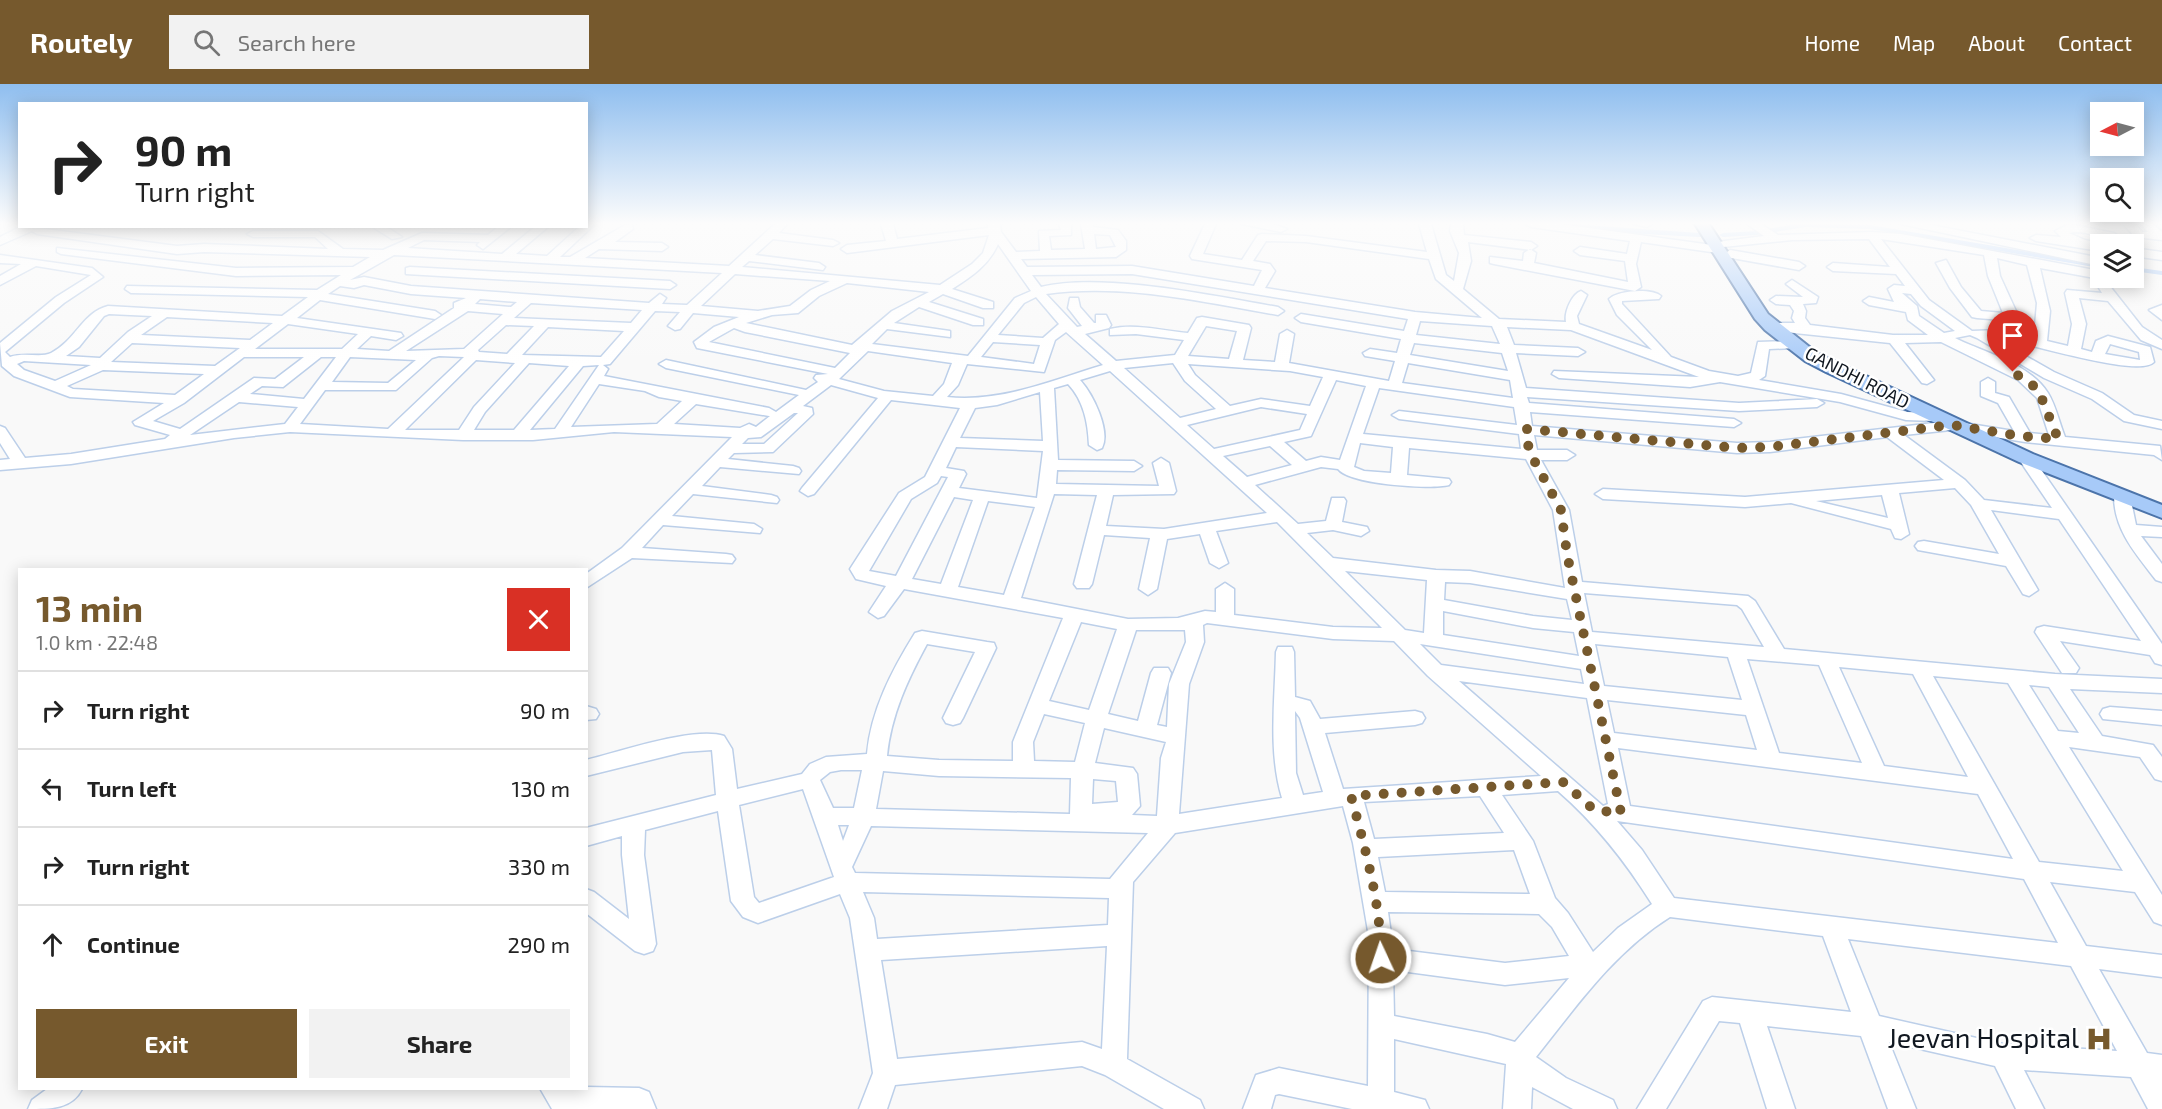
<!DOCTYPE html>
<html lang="en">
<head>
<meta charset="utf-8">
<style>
	:root { --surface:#fff; --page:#f2f2f2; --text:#222; --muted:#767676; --line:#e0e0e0; --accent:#76592d }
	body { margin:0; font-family:"Exo 2",sans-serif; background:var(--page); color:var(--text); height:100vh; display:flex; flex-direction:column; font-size:22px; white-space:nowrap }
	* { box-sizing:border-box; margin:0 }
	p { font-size:20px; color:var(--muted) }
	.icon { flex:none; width:33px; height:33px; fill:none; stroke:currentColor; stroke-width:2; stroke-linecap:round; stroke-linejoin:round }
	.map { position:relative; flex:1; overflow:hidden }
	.details { position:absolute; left:18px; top:484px; width:570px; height:522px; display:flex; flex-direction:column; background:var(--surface); border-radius:0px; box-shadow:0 3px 15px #0003 }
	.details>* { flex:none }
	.top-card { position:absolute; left:18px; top:18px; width:570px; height:126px; border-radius:0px; box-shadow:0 3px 15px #0003; background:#fff; color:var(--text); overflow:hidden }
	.needle { width:39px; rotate:264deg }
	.fabs { position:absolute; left:2090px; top:18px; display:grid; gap:12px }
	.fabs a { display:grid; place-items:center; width:54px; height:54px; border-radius:0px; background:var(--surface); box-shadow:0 3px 15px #0003; font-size:30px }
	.pin { position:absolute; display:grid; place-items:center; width:51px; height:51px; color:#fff; margin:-62px -26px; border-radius:50% 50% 50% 0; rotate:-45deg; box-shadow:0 0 6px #0007 }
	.pin .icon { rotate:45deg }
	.me { position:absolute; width:66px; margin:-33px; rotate:357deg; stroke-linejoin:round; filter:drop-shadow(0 0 4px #0008) }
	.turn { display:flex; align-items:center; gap:21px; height:126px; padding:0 18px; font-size:27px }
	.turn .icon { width:78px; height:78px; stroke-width:2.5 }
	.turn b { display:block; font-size:42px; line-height:51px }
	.round { display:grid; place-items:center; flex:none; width:63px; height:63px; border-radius:0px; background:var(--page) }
	.summary { display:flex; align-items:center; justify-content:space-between; height:102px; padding:0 18px }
	h1 { font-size:36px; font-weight:700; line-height:45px; color:var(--accent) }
	.button { display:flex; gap:12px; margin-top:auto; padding:12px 18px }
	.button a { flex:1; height:69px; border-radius:0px; background:var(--accent); color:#fff; font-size:24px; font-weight:700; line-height:69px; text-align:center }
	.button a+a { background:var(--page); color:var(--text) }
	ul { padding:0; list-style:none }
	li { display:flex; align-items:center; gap:18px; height:78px; padding:0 18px; border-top:2px solid var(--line) }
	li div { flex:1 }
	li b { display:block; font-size:22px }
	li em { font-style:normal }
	header { display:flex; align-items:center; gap:36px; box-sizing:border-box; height:84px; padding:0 30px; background:var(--accent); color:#fff }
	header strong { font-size:28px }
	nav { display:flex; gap:33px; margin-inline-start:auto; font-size:21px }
	.search { width:420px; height:54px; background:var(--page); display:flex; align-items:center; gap:15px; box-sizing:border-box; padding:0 21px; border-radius:0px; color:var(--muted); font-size:22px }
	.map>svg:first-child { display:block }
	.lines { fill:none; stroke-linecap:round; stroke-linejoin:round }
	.canal { fill:#abccf9; fill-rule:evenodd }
	.minor-casing { stroke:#bccfe9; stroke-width:3 }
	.major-casing { stroke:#4c74aa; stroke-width:4 }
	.minor { fill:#fff; fill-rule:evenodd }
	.major { fill:#a7caf8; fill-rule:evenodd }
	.route { stroke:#76592d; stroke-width:10; stroke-dasharray:0 18 }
	.labels { text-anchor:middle; stroke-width:5; stroke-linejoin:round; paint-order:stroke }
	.far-street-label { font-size:18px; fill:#101720; stroke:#fff }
	.near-poi-label { font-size:27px; fill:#101720; stroke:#fff; text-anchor:end }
</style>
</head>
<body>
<header>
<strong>Routely</strong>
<div class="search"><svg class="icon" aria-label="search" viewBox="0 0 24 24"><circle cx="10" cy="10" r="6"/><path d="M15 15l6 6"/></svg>Search here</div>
<nav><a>Home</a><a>Map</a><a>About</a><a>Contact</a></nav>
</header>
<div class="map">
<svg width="2162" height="1025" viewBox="0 0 2162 1025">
	<rect width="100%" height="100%" fill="#f9f9f9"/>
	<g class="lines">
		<!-- canal -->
		<path class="canal" d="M1570 140 1700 149 1704 151 1700 153 1624 149Z
			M1795 140 1870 141 2100 180V184L1870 145 1805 143 1757 151 1723 153 1719 151 1723 149 1757 147Z
			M262 142H323L320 144H265Z
			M2133 183 2162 187V191L2133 187Z"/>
		<!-- minor casing -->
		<g class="minor-casing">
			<path id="minor" d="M586 140H595L560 173H570L625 141 632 140 633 145 615 158 662 159 668 163 662 167 599 165 585 174 729 182 775 140H787L779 149 833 156 839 159 833 162 773 155 755 171 819 179 825 183 823 186 749 177 742 183 940 201 972 180 983 169 989 151 847 169 841 165 847 161 886 157 881 140H893L897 155 988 144V140H1000L1001 148 1016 168 1040 167 1039 147 1061 146 1059 140H1071V151L1049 152 1051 166 1085 165 1081 140H1093V143L1118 146 1126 157V166L1116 173 1021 175 1027 183 1132 182 1254 202 1262 186 1192 175 1190 172 1205 140H1216L1203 170 1242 176 1258 151 1262 150 1306 152 1427 168 1419 140H1431L1446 191 1454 197 1459 169 1450 147 1451 140H1463L1464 151 1531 158 1537 162 1531 166 1468 158 1471 177 1463 205 1499 235 1566 238C1564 228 1572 210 1581 207L1587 211 1577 232 1579 240 1652 266 1617 231 1609 215C1618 206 1652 204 1661 212L1659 215 1622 217V220L1671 273 1709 287 1738 292 1751 289 1758 258 1793 257 1800 261 1798 264 1769 265 1765 292 1759 296 1841 310 1907 328 1934 329 1941 333 1934 337 1906 336 1840 318 1720 298 1690 303 1559 294 1552 290 1554 287 1699 293 1571 246 1507 243 1514 261 1578 264 1585 268 1578 272 1516 269 1526 304 1739 319 1817 315 1824 319 1817 323 1739 327 1527 313 1529 319 1734 335 1741 339 1734 343 1530 328 1532 342 1737 359 1770 358 1951 337 2014 347 1998 319 1981 312V298L1988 294 1995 298V309L2009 313 2030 349 2049 351 2037 314 2018 296 1941 258 1905 259 1934 296 1927 300 1922 299 1890 259 1766 246 1764 243 1771 239H1795L1792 234 1794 227 1790 221 1776 220 1770 216 1776 212 1803 213 1786 200 1792 196 1818 213 1816 219 1803 220 1806 227 1805 234 1810 241 1893 251H1928L1908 236 1906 228 1869 221 1863 217 1869 213 1894 218 1888 205 1894 201 1905 202 1896 190 1833 187 1827 183 1833 179 1890 183 1869 155 1792 156 1723 163 1722 167 1718 169 1641 158 1636 180 1641 203 1635 207 1494 180 1490 179V173L1523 177 1524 169 1530 165 1536 169 1534 179 1628 198 1625 177 1580 171 1574 167 1580 163 1627 170 1630 157 1531 143 1526 140H1560L1719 162 1720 158 1724 157 1764 152 1747 140H1761L1778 151 1872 148 1901 150 2100 187V194H2104L2100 195 2040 184 2050 227 2047 257 2068 262 2072 240 2065 209 2067 206 2102 209 2099 204 2105 200 2109 201 2142 243 2162 256V265L2141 256 2108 217 2079 214 2086 240 2081 265 2092 268 2096 257 2108 252 2150 263 2154 278C2138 295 2021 256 1994 254L2054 288 2102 309 2134 331 2162 337V345L2124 337 2092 315 2044 294 1977 254 1970 251 1955 254C1985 269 2029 279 2048 309 2056 322 2059 338 2065 353L2160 362 2162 376 2154 371 2025 358 1951 346 1904 351 1965 396 1984 416 2052 424 2018 374 2026 369 2031 371 2162 560V581L2155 579 2150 571 2060 557 2079 584 2076 589H2062L2035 548 2037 544 2044 542 2141 557 2059 435 1991 426 2038 506 2029 512 2023 510 2006 482 1918 466 1915 462 1918 458 1924 457 1999 470 1971 421 1955 404 1899 409 1909 450 1901 455 1895 454 1891 445 1791 419 1745 423 1603 415 1595 410 1603 405 1745 413 1944 396 1887 353 1770 368 1737 369 1534 351 1537 366H1567L1575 371 1567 376H1541L1569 426 1582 498 1748 512 1755 517 1784 565 2055 590 2162 595V609L2070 605 2102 652 2153 661 2162 673V697L2155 695 2140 673 2069 663 2162 811V841L2154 838 2135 808 2050 798 2086 862 2162 871V893L2099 885 2147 969 2162 971V1025H2148L2131 993 2024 986 2044 1025H2016L1995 982 1889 958 1916 1025H1888L1861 952 1767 942 1795 1025H1767L1740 939 1719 937 1666 1025H1637L1703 917 1712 913 1851 928 1823 852 1670 833C1614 868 1576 923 1536 973L1566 994 1613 1016 1617 1025H1573L1532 1003 1531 1025H1503L1506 980 1394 955V1008L1425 1016 1429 1025H1352L1279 1010 1275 1011 1271 1025H1243L1256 991 1279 984 1368 1002 1369 853 1353 759 1343 722 1175 749 1133 798 1127 975 1200 1016 1204 1025H1164L1105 991 1082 982 895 1001 887 1025H859L873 989 850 834 840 810 758 839 743 833 731 817 718 727 645 746 644 771 656 860 653 867 644 870 635 867 586 829V805L594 808 629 835 622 771V752L586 762V744L716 711 712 666 683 668 586 692V676C619 668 694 642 724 652L732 665 737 705 802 690 810 680 826 673 867 670C871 626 892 586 915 549L922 547 987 558 994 559 996 564 963 634 960 639 953 641 946 639 943 634 975 568 927 560C908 595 891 631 887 672L939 676 1013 677V658L1063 534 904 505 884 532 878 534 869 528 886 502 856 495 850 485 899 409 925 393 960 324 891 316 814 410 808 412 800 407 802 404 878 314 831 301 803 322 812 324 813 330 773 368 734 369 728 375 793 382 799 384 801 387 799 390 720 383 702 402 771 411 777 413 779 416 777 419 693 410 672 432 754 440 762 445 760 449 663 441 642 464 726 470 732 471 735 475 732 479 632 474 586 504V490L622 464 732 353 614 348 533 356H463L290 348 234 354 71 380 0 386V376L10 375 0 359V342L5 344 25 374 71 370 165 355 170 351 135 341 133 338 164 319 70 313 14 292 2 282 0 259 56 213 91 191 36 182 0 201V192L21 180 0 179V171L92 184 103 193 64 219 5 268 10 273C24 268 41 274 51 269 75 257 83 228 108 222L282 232 308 213 131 209 125 205 127 202 317 206 341 191 236 192 61 170 57 168V164L236 184 353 183 370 173 204 168 177 170 37 150 32 147 0 161V153L22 142 177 162 204 160 328 165 315 153H253L247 150 253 147H318L343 165 383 166 422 149 488 151 499 142H512L483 165 477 161 480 158 424 156 408 164 502 170 536 142H549L516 170 547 172 580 142ZM1094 150 1110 151 1116 163 1096 165ZM1881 155 1984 171 1988 192 2003 229 1981 227 1961 203 1946 176 1936 179 1950 204 1972 233 1977 234 2014 237 2016 227 2000 192 1997 174 2027 181 2037 219 2034 253 1999 246 1972 247 1929 216ZM1266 157 1306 158 1429 175 1436 195 1482 234 1415 228 1265 204 1275 187 1270 180 1253 177ZM998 160 1031 207 1015 214 968 272 872 260 887 245 950 253V247L894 239 919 223 973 241H983V235L929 218 943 210 983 224H993V218L952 205C971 193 989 181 998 160ZM394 171 722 189 687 221 662 220 666 214 660 210 649 219 411 202 364 193 350 196ZM735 190 830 197 811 206 790 222 758 227 701 222ZM1132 190 1408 235 1404 247 1301 230 1295 234 1301 238 1401 255 1397 269 1370 265 1363 269 1365 272 1395 277 1389 297 1289 279 1294 250 1287 246 1280 250 1275 278 1243 276 1251 244 1249 241 1202 233 1197 234 1188 249C1162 247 1136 239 1110 245V251L1136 250 1184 256 1175 271 1116 277 1085 250 1109 244 1111 241 1106 231H1096V239H1094L1080 223 1078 214H1070L1068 224 1082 242 1077 243 1046 210C1123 199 1203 218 1278 231L1284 227 1278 223C1214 212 1103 188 1041 203L1032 191ZM847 199 929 208 892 227 852 261 746 239 772 231 798 229 819 212ZM364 201 411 210 466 214 454 219V224L389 267 357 265 371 252 396 256 403 252 401 249 297 234 320 216 435 235 441 231 435 227 328 210 340 202 354 204ZM1902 209 1911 210 1921 222 1955 247 1944 249 1919 232 1917 222ZM1036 213 1059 240 1043 254 998 251 1024 219ZM480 215 517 218 511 223 475 220ZM531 219 642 226 631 239 514 234ZM468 227 503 230 464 265 406 267ZM655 227 680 228 668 242 675 246 680 245 693 229 739 233 714 243 694 258 697 264 828 290 816 291 814 294 818 298 806 306 666 276 659 280 666 284 799 311 776 328 769 324 604 292 608 285 603 281 610 280ZM109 230 152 232 128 248 100 274 66 272 79 263 104 232ZM167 233 273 239 250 256 141 251ZM1420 237 1492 242 1500 260 1416 251ZM288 240 358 250 342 265H255ZM506 241 534 242 507 270 479 268 478 266ZM1206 242 1237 247 1229 275 1188 272ZM548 243 624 247 601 273 522 271ZM734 244 745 248 850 269 835 284 709 258ZM1066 248 1103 281C1053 296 1000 319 947 313L958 301 967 280 1044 288 1055 256ZM993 258 1040 261 1034 280 981 273ZM132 259 240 264 215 282 111 278ZM1414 259 1502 269 1508 287 1410 271ZM2110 260 2139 268 2140 276 2105 270ZM868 267 952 279 944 300 933 312 884 307 839 295ZM439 272 464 273 388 345 300 340 325 306H396L432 274ZM244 273H304L275 295 254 294 180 345 153 337 184 319ZM321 273H336L304 315 250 310 262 302 283 303ZM350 273 416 276 388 299 332 298ZM476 276 515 279 474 323 459 346H405ZM24 277 91 281 55 297 24 286 17 280ZM529 279 569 282 514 346H474L485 328ZM1173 279 1185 297 1216 325 1180 334 1124 284ZM1408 279 1510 296 1513 314 1402 299ZM1188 280 1290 287 1323 293 1310 322 1261 315 1230 322 1195 291ZM599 281 555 345 530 346 583 282ZM103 286 204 290 175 311 73 305 67 302ZM1110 287 1267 429 1164 445 1106 442 1113 411 1174 410 1176 407 1169 379 1161 374 1153 379 1159 402 1056 400 1057 386 1134 387 1142 382 1134 377 1058 376 1054 304 1068 300C1084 317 1088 339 1089 361L1097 366 1102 364C1111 347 1093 310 1080 296ZM1336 296 1366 302 1340 376 1321 373 1306 377 1284 358 1311 352ZM599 300 645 307 659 313 682 317 657 340 571 343ZM1379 304 1514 323 1517 341 1399 327 1392 331 1399 335 1519 350 1521 365 1363 350ZM1040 308 1043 357 960 354 975 324 997 321ZM239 318 298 323 285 340 190 351ZM696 320 769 332H770L756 343 749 340 740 344 674 340ZM1261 323 1307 330 1300 346 1214 365 1187 341ZM794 329H798L764 360H742L748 354 761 353ZM1360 359 1393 363 1391 389 1364 387 1354 383ZM1270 362 1292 381 1247 393 1223 372ZM956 363 1043 367 1037 414 959 404 966 390 964 387 946 384ZM1409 364 1526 375 1553 426 1565 504 1470 487 1436 486 1333 474 1307 449 1333 446 1361 452 1369 447 1367 443 1342 438 1346 417 1344 414H1332L1326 437 1298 440 1255 401 1321 383 1338 385C1349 400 1430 406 1449 401L1451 398 1449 395 1407 391ZM941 392 948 393 896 492 869 487 911 415 937 399ZM1054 410 1097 411 1074 500 1077 504H1089L1092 500 1104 451 1150 454 1139 505 1148 511 1157 505 1167 455 1200 450 1210 479 1219 484 1228 479 1216 447 1277 438 1382 544 1333 543 1234 531V505L1225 499 1216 505V528L1205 527 1178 534 1128 535 1021 514ZM1882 411 1888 434 1816 417ZM954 413 973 416 941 500 912 495ZM988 417 1035 423 1004 511 958 503ZM1345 487 1427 496 1424 549 1405 546ZM1445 498 1470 499 1567 515 1572 536 1533 532 1444 516ZM1584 509 1737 521 1742 525 1764 563 1592 548ZM1443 527 1533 544 1574 548 1579 572 1443 551ZM1081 538 1117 545 1089 626 1049 617ZM1207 539 1333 555 1394 557 1428 592 1541 692 1343 705 1325 649 1415 641 1422 639 1425 634 1422 629 1415 627 1320 635 1310 617 1295 613 1294 568 1292 563H1278L1276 568C1275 616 1268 668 1282 714L1179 730 1189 600 1204 558 1203 541ZM1136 546H1185L1186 558 1169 600 1167 643 1157 641 1171 589 1168 584H1154L1151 589 1138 637 1108 630ZM1420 560 1581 585 1584 600 1441 581ZM1595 560 1728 573 1742 616 1604 602ZM1747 575 1819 581 1862 679 1779 669ZM1839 583 1913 590 1968 693 1884 682ZM1933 592 2008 599 2123 787 2039 778ZM1459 597 1587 614 1608 720 1603 722ZM2029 601 2049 603 2079 649 2058 647ZM1607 616 1746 631 1757 666 1614 649ZM1295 627 1300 634 1323 708 1303 711 1296 689ZM1044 630 1085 639 1075 678 1034 677 1033 658ZM1104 644 1166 658 1161 674 1157 732 1132 731 1140 722 1137 690 1133 684 1095 679ZM1618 664 1978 710 2013 775 1630 722ZM841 686H862L854 724H833L820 696 830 688ZM883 687 939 692 1071 694 1070 730 876 725ZM1093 695 1116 697 1118 718 1092 720ZM803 705 834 793 759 819 754 813 739 721ZM1558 707C1596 740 1625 777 1652 820L1618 844 1593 868 1568 829 1555 814 1533 757 1502 711ZM1480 712 1504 749 1374 755 1364 718ZM1617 737 2024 795 2058 859 1674 814 1642 766ZM838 741H849L843 757ZM871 742 1148 749 1110 795 855 789 852 783ZM1514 766 1530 810 1385 808 1378 773ZM863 808 1109 814 1108 841 877 855 874 834ZM1388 828 1539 830 1552 843 1569 872 1505 879 1393 865ZM1848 855 2071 882 2117 967 2003 960 1879 932ZM1107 862 1102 965 1082 958 897 975 881 876ZM1393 886 1505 901 1569 894 1515 958 1487 950 1394 932Z
				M1242 140H1273L1287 145 1281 148Z
				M1634 140H1652L1647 143Z
				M1901 140H1926L2091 172 2097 176 2091 180Z
				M2069 140 2114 149 2128 160C2108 162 2091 144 2069 149L2085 156 2104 160H2100V167L2036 157 2030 154 2036 151 2061 153 2055 147Z
				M2123 140H2135L2142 148H2148L2140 140H2153L2162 148V156L2135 153Z
				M371 142H385L402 153 392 155Z
				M2133 164 2162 168V176L2133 172Z
				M1730 166 1799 178 1805 182 1799 186 1726 173 1724 170Z
				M410 183 670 197 676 201 670 205 406 190V184Z
				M2162 221V236L2149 226Z
				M2122 407 2130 412 2136 441 2162 443V453L2141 452 2162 480V498L2156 496C2136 470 2114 446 2114 412Z
				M586 622 596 625 599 630 596 635 586 636Z
				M2110 623 2162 627V641L2103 635 2100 630 2103 625Z
				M586 1003 639 1004 649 1008 656 1025H552L541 1006Z
				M47 1005H82C72 1025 51 1025 28 1025L32 1016Z"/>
		</g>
		<!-- major casing -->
		<g class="major-casing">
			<path id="major" d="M1695 140H1709L1768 230 1817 269 2033 370 2162 421V434L2019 378 1826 288 1805 277 1765 246 1755 235Z"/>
		</g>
		<!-- minor -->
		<use href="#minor" class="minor"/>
		<!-- major -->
		<use href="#major" class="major"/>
	</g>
	<!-- sky -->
	<linearGradient id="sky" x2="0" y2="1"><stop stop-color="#8fbeef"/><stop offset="0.49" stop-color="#fcfcfc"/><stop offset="1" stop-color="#fcfcfc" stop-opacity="0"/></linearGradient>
	<rect width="2162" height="284" fill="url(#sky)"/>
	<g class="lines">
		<!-- route -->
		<path class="route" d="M1381 874C1381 820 1365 764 1351 712L1563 698 1594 726 1621 729 1567 470 1561 426 1529 367 1526 345 1737 364 1770 363 1952 341 2020 352 2058 355 2038 305 2013 288"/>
	</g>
	<!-- icons -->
	<defs>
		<g id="hospital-bare" transform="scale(2.07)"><path d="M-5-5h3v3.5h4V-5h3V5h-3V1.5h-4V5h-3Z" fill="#76592d" stroke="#fff" stroke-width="2.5" paint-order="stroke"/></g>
	</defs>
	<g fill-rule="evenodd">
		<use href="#hospital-bare" x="2099" y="955"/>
	</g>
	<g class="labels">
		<!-- far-street labels -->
		<g class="far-street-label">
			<text transform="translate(1857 294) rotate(27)" y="6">GANDHI ROAD</text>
		</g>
		<!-- near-poi labels -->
		<g class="near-poi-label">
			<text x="2079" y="964">Jeevan Hospital</text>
		</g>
	</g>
</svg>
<div class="fabs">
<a><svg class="needle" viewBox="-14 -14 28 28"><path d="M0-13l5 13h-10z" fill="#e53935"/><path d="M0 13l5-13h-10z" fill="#767676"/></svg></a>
<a><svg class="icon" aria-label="search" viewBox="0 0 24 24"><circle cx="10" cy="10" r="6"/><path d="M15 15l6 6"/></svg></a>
<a><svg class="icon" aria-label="layers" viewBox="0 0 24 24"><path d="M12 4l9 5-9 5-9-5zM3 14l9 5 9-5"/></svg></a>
</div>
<div class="pin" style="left:2013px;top:288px;background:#d93025"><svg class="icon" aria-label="arrive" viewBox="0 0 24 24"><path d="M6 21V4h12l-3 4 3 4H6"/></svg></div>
<svg class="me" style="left:1381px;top:874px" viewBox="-20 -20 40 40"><circle r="17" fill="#76592d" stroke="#fff" stroke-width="3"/><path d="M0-11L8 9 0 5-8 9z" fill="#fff"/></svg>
<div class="top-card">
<div class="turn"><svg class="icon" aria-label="right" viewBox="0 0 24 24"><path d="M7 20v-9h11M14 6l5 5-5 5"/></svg><div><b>90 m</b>Turn right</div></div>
</div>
<section class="details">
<div class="summary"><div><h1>13 min</h1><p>1.0 km · 22:48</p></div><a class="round" style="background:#d93025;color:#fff"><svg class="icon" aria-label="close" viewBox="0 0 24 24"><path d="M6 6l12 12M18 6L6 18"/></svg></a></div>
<ul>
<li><svg class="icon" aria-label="right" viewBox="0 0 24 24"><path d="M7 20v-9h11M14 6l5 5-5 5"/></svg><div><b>Turn right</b></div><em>90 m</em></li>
<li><svg class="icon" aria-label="left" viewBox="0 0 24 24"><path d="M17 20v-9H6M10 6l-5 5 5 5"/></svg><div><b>Turn left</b></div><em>130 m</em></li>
<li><svg class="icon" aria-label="right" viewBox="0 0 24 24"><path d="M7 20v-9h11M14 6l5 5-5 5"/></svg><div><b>Turn right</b></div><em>330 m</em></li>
<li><svg class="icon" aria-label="ahead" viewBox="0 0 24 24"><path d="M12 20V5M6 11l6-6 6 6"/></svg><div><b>Continue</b></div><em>290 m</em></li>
</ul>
<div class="button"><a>Exit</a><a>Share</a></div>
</section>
</div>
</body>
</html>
